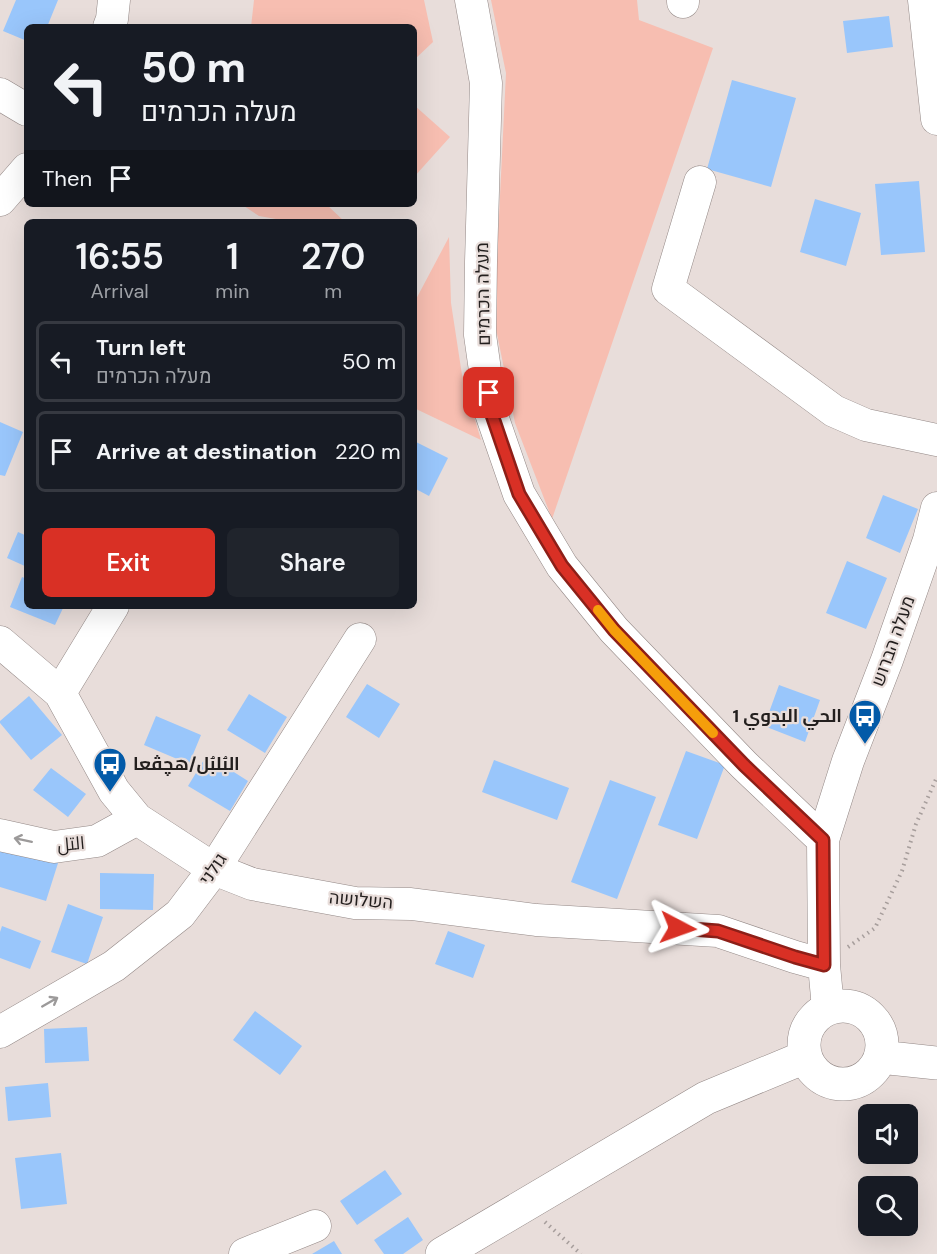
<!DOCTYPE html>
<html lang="en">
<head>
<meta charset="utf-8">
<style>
	:root { --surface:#171b24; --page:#20242c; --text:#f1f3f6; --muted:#9ea1a6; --line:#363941; --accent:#d93025 }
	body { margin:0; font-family:"DM Sans",Cairo,Heebo,sans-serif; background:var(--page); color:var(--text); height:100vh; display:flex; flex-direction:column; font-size:22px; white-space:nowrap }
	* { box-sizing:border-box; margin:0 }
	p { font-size:20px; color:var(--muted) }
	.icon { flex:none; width:33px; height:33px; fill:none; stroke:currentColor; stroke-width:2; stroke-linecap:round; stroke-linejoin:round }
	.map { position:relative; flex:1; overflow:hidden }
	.sheet { position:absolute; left:24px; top:219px; width:393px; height:390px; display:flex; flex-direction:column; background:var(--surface); border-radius:9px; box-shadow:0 6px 24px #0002 }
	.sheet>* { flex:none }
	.hud { position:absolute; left:24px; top:24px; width:393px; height:183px; border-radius:9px; box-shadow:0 6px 24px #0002; background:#171b24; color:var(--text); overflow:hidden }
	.fabs { position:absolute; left:858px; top:1104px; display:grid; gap:12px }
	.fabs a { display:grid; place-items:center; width:60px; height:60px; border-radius:9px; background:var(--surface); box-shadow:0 6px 24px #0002; font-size:30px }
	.pin { position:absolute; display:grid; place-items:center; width:51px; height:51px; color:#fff; margin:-26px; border-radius:12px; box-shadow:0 3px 9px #0006 }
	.me { position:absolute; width:66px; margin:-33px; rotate:94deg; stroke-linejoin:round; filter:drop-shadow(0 0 4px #0008) }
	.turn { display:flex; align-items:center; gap:21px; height:126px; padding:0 18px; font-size:27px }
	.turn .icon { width:78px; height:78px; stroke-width:2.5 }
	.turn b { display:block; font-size:42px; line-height:51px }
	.then { display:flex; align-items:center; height:57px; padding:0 18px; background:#0003; gap:12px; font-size:22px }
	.eta { display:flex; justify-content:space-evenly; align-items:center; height:102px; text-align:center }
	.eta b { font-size:36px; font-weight:600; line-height:42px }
	.primary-button { display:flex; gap:12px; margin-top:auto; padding:12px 18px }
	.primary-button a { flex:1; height:69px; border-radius:9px; background:var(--accent); color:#fff; font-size:24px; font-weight:600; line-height:69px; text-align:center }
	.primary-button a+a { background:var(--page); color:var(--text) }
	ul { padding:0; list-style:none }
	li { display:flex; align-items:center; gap:18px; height:81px; margin:0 12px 9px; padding:0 6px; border:3px solid var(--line); border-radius:9px }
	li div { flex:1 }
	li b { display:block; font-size:22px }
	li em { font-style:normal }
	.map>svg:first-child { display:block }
	.green { fill:#f7beb1 }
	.building { fill:#99c6fb }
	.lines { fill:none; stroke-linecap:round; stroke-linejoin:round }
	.minor-casing { stroke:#938886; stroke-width:33 }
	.major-casing { stroke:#938886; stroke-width:34 }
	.path { stroke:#a79e9c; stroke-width:4; stroke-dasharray:1.5 4.5; stroke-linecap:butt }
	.minor { stroke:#fff; stroke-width:32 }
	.major { stroke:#fff; stroke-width:33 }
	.oneway { stroke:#9c9a9a }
	.route-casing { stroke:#8d1f18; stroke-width:15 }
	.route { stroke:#d93025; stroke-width:10 }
	.slow { stroke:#f59e0b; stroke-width:10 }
	.labels { text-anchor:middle; stroke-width:4.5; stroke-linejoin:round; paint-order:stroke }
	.street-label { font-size:18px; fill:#231f1e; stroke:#e8ddda }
	.poi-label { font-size:18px; font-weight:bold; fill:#231f1e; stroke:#e8ddda; text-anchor:end }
</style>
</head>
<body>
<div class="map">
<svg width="937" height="1254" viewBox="0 0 937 1254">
	<rect width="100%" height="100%" fill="#e8ddda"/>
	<!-- green -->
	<path class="green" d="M254 0H424L433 42 414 60V27H251Z
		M491 0H637L639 20 713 48 552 519 515 423 494 319 506 73Z
		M414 105 450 137 414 177Z
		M241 204H326L345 222H293L259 216Z
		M449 237 451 303 462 375 481 440 414 408V303Z"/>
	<!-- building -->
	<path class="building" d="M16 0H58L47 27H27V41L3 31Z
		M889 16 893 47 847 53 843 21Z
		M732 80 796 98 771 187 707 169Z
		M919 181 925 252 881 255 875 184Z
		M815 199 861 213 846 266 800 252Z
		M0 422 23 432 5 476 0 475Z
		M414 441 448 458 429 496 414 488Z
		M883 495 918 509 900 553 866 538Z
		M18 532 27 536V567L7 558Z
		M847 561 887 578 866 629 826 613Z
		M22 577 27 579V606H64L55 625 10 607Z
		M367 684 400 704 379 738 346 717Z
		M779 685 820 700 805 742 764 726Z
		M249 694 287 717 265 753 227 730Z
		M29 696 62 735 31 760 0 723V721Z
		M156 716 201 735 189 764 144 745Z
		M686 751 725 765 697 839 658 825Z
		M207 755 248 781 230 811 188 786Z
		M494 760 569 788 557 820 482 792Z
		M51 768 86 794 68 817 33 790Z
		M610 780 656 797 617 899 571 882Z
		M0 842 59 860 46 901 0 887Z
		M100 873 154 874 153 910 100 909Z
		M68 904 103 917 87 964 51 952Z
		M2 926 41 941 30 969 0 958V932Z
		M448 931 485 945 473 978 435 964Z
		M255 1011 302 1046 280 1075 233 1040Z
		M87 1027 89 1061 45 1063 44 1029Z
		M48 1083 51 1117 8 1121 5 1087Z
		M61 1153 67 1204 21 1209 15 1158Z
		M385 1170 402 1194 357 1225 340 1201Z
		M408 1217 423 1240 403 1254H384L374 1240Z
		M334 1241 342 1254H312Z"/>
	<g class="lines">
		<!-- minor casing -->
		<g class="minor-casing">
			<path id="minor" d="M471 0 486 83 481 262 480 335 491 413 519 494 562 566 614 630 744 765 823 840
				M924 0 937 119
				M683 2V0
				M109 27 112 19 114 0
				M0 94 27 110
				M700 182 668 289 834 411 866 425 937 440
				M0 200 27 169
				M0 642 60 693 114 791 137 819 214 869 252 884 355 903 411 904 536 920 718 931 795 957 824 965
				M60 693 113 606
				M0 835 54 847 97 841 137 819
				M828 1008 824 965 823 840 848 761 887 660 929 540 937 508
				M0 1032 114 966 180 914 214 869 360 639
				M245 1254 315 1226"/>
		</g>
		<!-- major casing -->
		<g class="major-casing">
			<path id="major" d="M804 1045a39 39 0 1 1 78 0a39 39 0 1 1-78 0Z
				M880 1057 937 1063
				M442 1254 706 1098 805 1057"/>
		</g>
		<!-- path -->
		<path class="path" d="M848 947 875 928 902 871 916 824 937 777
			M545 1222 581 1254"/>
		<!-- minor -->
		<use href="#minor" class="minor"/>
		<!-- major -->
		<use href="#major" class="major"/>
	</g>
	<!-- one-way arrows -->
	<defs><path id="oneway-shaft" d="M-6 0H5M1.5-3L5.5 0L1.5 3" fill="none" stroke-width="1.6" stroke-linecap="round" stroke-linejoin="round" transform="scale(1.5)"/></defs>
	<g class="oneway">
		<use href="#oneway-shaft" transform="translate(23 840) rotate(-168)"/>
		<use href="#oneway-shaft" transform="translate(50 1002) rotate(-30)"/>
	</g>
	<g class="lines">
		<!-- route casing -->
		<g class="route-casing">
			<path id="route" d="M489 393 491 412 519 494 562 566 614 630 744 765 823 840 824 965 795 957 718 931 678 928"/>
		</g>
		<!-- route -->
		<use href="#route" class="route"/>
		<!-- slow -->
		<path class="slow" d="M598 610 614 630 713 733"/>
	</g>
	<!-- icons -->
	<defs>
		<g id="bus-pin" transform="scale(1.725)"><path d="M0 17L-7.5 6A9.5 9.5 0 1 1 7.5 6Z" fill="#025aa8" stroke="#e8ddda"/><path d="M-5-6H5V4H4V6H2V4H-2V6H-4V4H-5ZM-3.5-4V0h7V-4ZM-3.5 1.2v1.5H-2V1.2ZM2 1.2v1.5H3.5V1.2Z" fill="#fff"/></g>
	</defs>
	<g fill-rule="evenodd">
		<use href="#bus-pin" x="865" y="716"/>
		<use href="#bus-pin" x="110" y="764"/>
	</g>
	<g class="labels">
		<!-- street labels -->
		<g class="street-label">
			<text transform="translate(483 294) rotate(-91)" y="6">מעלה הכרמים</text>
			<text transform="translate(893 641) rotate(-70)" y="6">מעלה הברוש</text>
			<text transform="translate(71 844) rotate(-5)" y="6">التل</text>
			<text transform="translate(213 869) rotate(-56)" y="6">גולני</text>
			<text transform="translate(361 900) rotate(5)" y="6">השלושה</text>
		</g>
		<!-- poi labels -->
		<g class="poi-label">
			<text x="842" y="722">الحي البدوي 1</text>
			<text x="133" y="770" text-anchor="start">البُلبُل/هچڤعا</text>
		</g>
	</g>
</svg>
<div class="fabs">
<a><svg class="icon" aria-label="sound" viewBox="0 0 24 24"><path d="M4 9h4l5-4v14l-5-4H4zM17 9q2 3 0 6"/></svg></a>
<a><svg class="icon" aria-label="search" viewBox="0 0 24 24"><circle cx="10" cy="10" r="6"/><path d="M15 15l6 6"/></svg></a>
</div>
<div class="pin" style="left:489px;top:393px;background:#d93025"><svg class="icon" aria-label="arrive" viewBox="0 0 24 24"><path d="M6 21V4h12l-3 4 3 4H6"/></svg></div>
<svg class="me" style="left:678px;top:928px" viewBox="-20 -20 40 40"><path d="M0-17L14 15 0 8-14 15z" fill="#d93025" stroke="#fff" stroke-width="4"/></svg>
<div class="hud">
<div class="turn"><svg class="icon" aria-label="left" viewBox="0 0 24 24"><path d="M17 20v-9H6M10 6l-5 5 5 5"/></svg><div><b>50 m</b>מעלה הכרמים</div></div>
<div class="then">Then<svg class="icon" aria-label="arrive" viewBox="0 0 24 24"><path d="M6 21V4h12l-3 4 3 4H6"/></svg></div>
</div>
<section class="sheet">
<div class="eta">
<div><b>16:55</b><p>Arrival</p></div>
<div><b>1</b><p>min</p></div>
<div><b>270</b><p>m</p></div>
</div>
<ul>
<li><svg class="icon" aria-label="left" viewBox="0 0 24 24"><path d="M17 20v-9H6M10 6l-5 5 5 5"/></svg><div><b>Turn left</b><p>מעלה הכרמים</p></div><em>50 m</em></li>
<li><svg class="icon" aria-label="arrive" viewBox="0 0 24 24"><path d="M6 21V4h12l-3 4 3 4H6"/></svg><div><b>Arrive at destination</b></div><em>220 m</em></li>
</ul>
<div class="primary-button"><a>Exit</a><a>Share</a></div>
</section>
</div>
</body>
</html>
